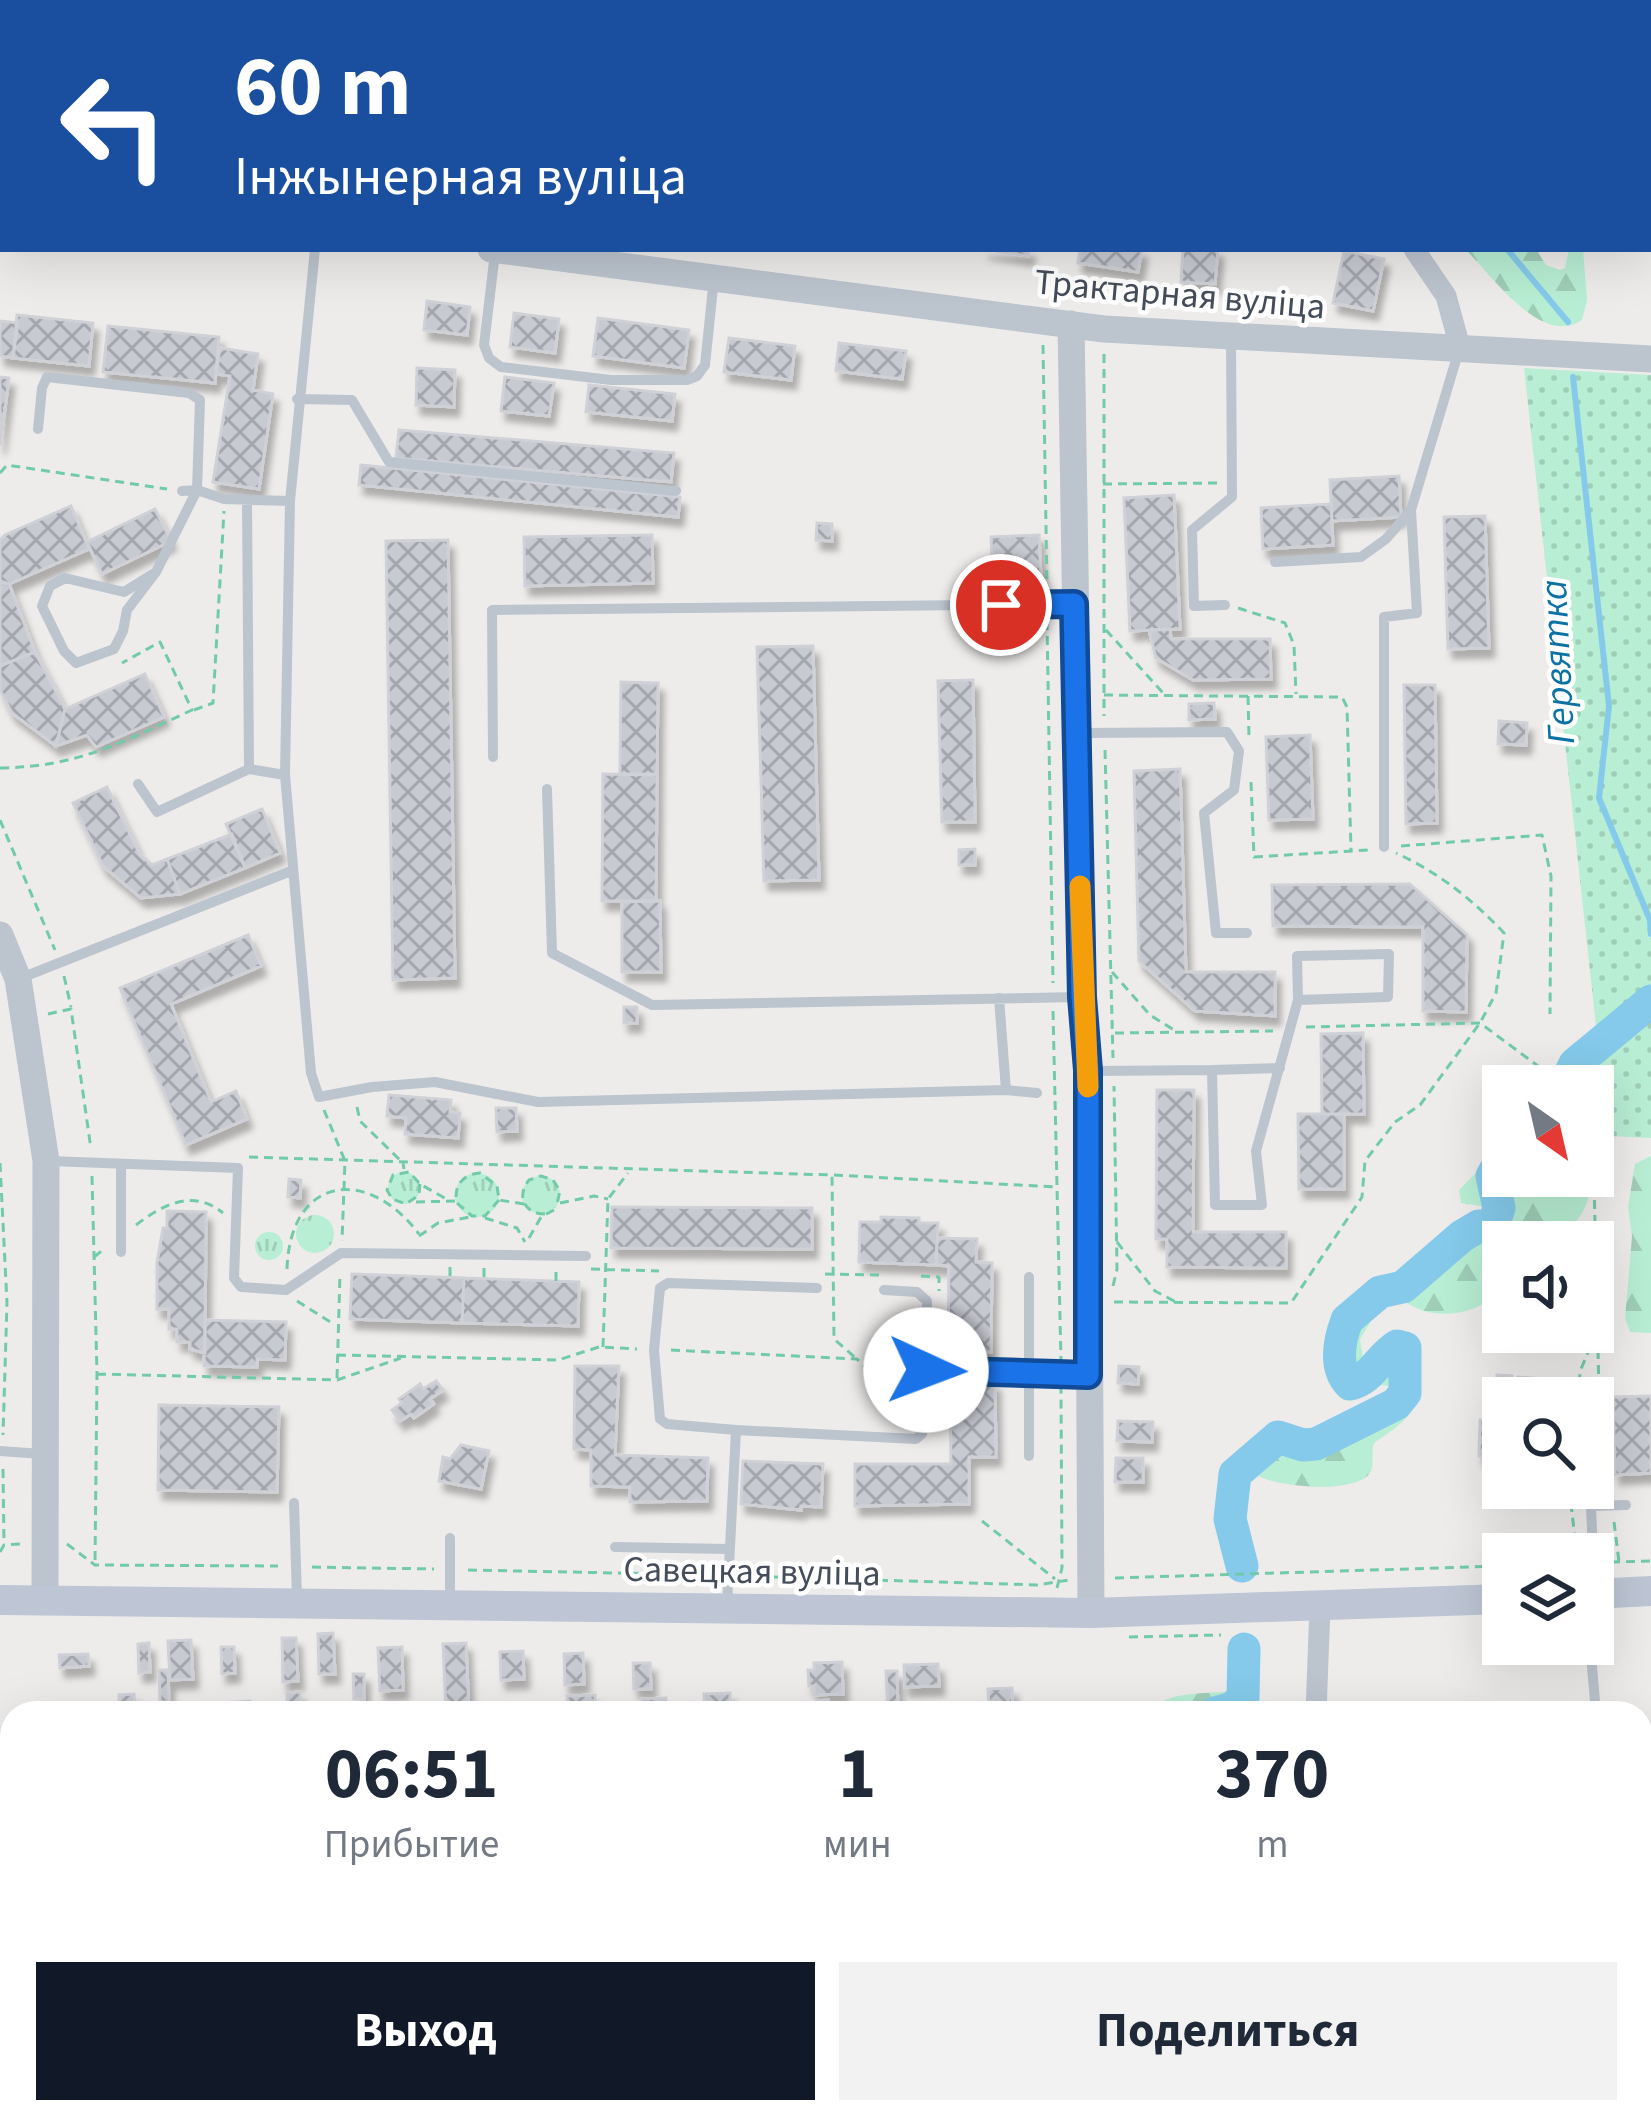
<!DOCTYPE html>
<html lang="ru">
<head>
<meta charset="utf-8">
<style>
	:root { --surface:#fff; --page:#f2f2f3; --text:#1f2937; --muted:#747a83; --accent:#111827 }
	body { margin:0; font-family:"Source Sans 3",sans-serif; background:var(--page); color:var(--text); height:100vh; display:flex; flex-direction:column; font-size:45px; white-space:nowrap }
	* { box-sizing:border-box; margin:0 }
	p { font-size:39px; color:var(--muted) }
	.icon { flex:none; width:66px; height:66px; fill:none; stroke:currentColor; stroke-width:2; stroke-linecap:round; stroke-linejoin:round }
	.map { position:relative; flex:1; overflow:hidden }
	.sheet { position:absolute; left:0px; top:1701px; width:1653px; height:423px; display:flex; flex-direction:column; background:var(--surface); border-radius:36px 36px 0 0; box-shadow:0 12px 48px #0002 }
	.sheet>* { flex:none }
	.guide { position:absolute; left:0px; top:0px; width:1653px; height:252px; box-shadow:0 12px 48px #0002; background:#1a4fa0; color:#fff; overflow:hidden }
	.needle { width:78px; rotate:146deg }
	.buttons { position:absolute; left:1482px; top:1065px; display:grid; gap:24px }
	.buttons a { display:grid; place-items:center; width:132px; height:132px; border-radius:0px; background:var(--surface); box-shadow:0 12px 48px #0002; font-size:60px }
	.pin { position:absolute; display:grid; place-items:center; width:102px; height:102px; color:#fff; margin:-51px; border:6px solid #fff; border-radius:50%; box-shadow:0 3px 12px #0007 }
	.me { position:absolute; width:132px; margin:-66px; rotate:92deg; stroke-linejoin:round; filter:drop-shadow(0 0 9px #0008) }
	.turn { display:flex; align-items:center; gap:42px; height:252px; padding:0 36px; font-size:54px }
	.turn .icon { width:156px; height:156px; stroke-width:2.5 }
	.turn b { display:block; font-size:84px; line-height:102px }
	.eta { display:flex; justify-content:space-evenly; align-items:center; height:204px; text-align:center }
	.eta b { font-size:72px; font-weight:700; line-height:84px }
	.button { display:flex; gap:24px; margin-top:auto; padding:24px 36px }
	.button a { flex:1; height:138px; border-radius:0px; background:var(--accent); color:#fff; font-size:48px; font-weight:700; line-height:138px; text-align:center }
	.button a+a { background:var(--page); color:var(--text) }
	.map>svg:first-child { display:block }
	.grass { fill:url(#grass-dots) }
	.forest { fill:url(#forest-firs) }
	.park { fill:url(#park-tufts) }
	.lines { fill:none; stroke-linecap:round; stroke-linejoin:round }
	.stream { stroke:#85caeb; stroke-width:6 }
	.river { stroke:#85caeb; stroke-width:33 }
	.building { fill:url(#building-cross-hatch); stroke:#cfd1d7; stroke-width:3; filter:url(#shadow) }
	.path { stroke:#71cba9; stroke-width:3; stroke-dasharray:9 6; stroke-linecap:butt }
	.service { stroke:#bcc4ce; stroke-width:10 }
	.minor { stroke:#bcc4ce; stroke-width:21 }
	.tertiary { stroke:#bcc4ce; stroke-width:27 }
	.secondary { stroke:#bec6d5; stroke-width:30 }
	.route-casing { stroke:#114b97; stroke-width:30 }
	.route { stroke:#1a73e8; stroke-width:21 }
	.slow { stroke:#f59e0b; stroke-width:21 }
	.labels { text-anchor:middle; stroke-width:9; stroke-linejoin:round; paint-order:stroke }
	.street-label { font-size:36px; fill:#444d59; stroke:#fff }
	.water-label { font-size:39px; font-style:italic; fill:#0c72a4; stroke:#fff }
</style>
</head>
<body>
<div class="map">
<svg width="1651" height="2123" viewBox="0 0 1651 2123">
	<defs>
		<pattern id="grass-dots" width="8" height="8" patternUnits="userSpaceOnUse" patternTransform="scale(3)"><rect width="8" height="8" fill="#b8eed3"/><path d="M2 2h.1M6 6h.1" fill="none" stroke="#9fceb7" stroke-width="1.8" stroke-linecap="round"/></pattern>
		<pattern id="forest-firs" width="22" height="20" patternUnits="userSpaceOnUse" patternTransform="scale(3)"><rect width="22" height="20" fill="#b8eed3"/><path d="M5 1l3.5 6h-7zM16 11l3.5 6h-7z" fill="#9fceb7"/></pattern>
		<pattern id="park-tufts" width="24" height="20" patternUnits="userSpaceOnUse" patternTransform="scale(3)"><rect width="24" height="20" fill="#b8eed3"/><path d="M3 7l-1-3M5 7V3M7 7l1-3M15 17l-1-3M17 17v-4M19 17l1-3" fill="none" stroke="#9fceb7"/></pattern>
		<pattern id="building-cross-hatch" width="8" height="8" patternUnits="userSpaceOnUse" patternTransform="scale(3)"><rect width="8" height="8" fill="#c8cad2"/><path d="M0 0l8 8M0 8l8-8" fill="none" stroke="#a4a6ad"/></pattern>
		<filter id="shadow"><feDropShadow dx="5" dy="9" stdDeviation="3" flood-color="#0004"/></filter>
	</defs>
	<rect width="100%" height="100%" fill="#eeeceb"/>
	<!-- grass -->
	<path class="grass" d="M1524 368 1651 375V1138L1608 1136Z"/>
	<!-- forest -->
	<path class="forest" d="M1465 249H1536L1546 265 1560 270 1565 268 1569 249H1583L1587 300 1582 320C1541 348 1492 275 1465 249Z
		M1503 1146V1176H1592C1592 1200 1577 1238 1545 1234 1538 1233 1532 1230 1525 1229L1518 1236 1519 1242H1503V1289C1474 1319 1423 1324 1394 1292L1396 1284 1437 1242 1487 1244 1499 1223C1492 1205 1478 1206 1461 1203L1459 1190Z
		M1651 1156V1333H1650L1630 1332 1625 1318 1632 1236 1628 1207 1635 1164Z
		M1361 1317 1370 1323 1360 1339 1363 1359 1379 1367 1408 1365C1431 1406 1406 1421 1374 1443 1371 1452 1374 1463 1371 1471 1360 1496 1267 1488 1251 1471 1253 1461 1254 1451 1262 1446 1288 1428 1395 1427 1390 1386L1344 1381C1322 1349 1336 1340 1361 1317Z
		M1234 1690 1252 1702 1254 1713H1150C1167 1688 1207 1696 1234 1690Z
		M0 2034 12 2037V2112H147L151 2123H0Z
		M527 2112H908L896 2123H509Z"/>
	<!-- park -->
	<path class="park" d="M388 1188a16 16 0 1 1 32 0a16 16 0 1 1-32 0Z
		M455 1195a22 22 0 1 1 44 0a22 22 0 1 1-44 0Z
		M522 1195a19 19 0 1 1 38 0a19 19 0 1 1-38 0Z
		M296 1234a19 19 0 1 1 38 0a19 19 0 1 1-38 0Z
		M255 1246a14 14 0 1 1 28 0a14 14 0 1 1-28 0Z"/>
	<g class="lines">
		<!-- stream -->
		<path class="stream" d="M1269 0 1273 3
			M1507 249 1568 322
			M1573 377 1609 706 1599 798 1650 920 1651 934"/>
		<!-- river -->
		<path class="river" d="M1564 1086 1575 1064 1651 1001
			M1242 1566 1230 1519 1235 1474 1278 1437 1303 1445 1316 1444 1396 1404 1405 1393V1348L1397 1346C1379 1357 1371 1380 1350 1384 1334 1368 1339 1341 1347 1320L1380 1292 1403 1287 1462 1236 1479 1226H1493L1499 1208 1492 1176 1503 1157
			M1215 1713 1233 1708 1243 1698 1244 1649
			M552 2112 549 2118 553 2123
			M679 2123 681 2112
			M739 2123 750 2112"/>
	</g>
	<!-- building -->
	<path class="building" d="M983 249H1030L1028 256Z
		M1080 249H1142L1138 272 1078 263Z
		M1183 249H1218L1215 284 1181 282Z
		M1344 251 1384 259 1373 311 1333 303Z
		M427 301 470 307 467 335 424 330Z
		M514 313 559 319 555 353 510 347Z
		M17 315 93 323 89 366 13 358Z
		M598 318 689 330 684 368 593 356Z
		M0 321 18 323 13 358 0 356Z
		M108 326 219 337 215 383 103 372Z
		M729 338 795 346 791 380 724 372Z
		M839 343 906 351 902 379 836 371Z
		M220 348 258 354 253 390 273 394 259 489 213 482 230 376 216 374Z
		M417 368 455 370 454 407 416 405Z
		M0 377 9 378 0 446Z
		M505 377 554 383 549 416 501 411Z
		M589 385 675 394 672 421 586 412Z
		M399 430 674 453 671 482 396 458Z
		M361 465 680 497 678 517 359 485Z
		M1399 476 1401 517 1332 521 1330 480Z
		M1174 495 1180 629 1130 631 1124 498Z
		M1331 504 1333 545 1263 549 1261 508Z
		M71 506 89 549 9 584 0 581V540L5 535Z
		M155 509 171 541 102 574 87 542Z
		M1485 516 1489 648 1448 649 1444 517Z
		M817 523 832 524V541L816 540Z
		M652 535 653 583 525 586 524 537Z
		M1039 535 1042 597 994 599 991 537Z
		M448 540 455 978 393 980 386 541Z
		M0 581 9 584 35 652 0 666Z
		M1170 629 1171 639H1270L1271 679 1193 680 1156 658 1149 630Z
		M813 646 819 880 764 881 757 647Z
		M35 652 65 709 56 746 12 713 0 690V666Z
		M145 674 164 717 96 747 87 735 56 746 65 709Z
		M973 680 975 822H942L938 681Z
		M621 682 658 683 657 774H620Z
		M1404 685H1435L1437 823 1406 824Z
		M1214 703 1215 719 1189 720V704Z
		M1499 721 1527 723 1526 745 1498 744Z
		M1310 735 1313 819 1269 820 1266 737Z
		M1180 769 1186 972H1275V1016L1195 1011 1139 961 1134 771Z
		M603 774 657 775 656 901H602Z
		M107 787 140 855 152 865 167 859 180 894 141 898 103 866 73 803Z
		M262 809 280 853 245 868 226 824Z
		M232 834 245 868 180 894 167 859Z
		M975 849V865H959V850Z
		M1410 884 1467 935 1466 1012 1423 1011V927L1273 926 1272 885Z
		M660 901 661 972H622V902Z
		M248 935 261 966 171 1004 211 1102 236 1091 247 1119 186 1145 120 988Z
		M624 1007H637V1023H624Z
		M1363 1033 1364 1114H1322L1321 1034Z
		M1157 1090H1194L1193 1232H1286V1268L1167 1267V1239H1156Z
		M389 1095 451 1100 450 1112 460 1113 458 1138 405 1134 406 1118 387 1116Z
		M496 1108H516L517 1131 497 1132Z
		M1298 1114H1344V1189H1299Z
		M289 1179 301 1180 300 1198 288 1197Z
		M612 1207 812 1208V1249L611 1248Z
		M167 1211 206 1212 205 1353 190 1349V1342H177V1329H169V1309H157V1263L163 1228H167Z
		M881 1217 919 1218V1223H938L936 1265 859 1262 860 1222H881Z
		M937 1238 977 1239 976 1262 992 1263 991 1352H948L949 1266 936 1265Z
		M352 1274 464 1278 462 1323 350 1319Z
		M464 1278 579 1282 578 1326 462 1323Z
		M205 1320 286 1322 285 1360 257 1359V1367L204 1366Z
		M889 1325H909L908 1345H888Z
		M575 1366H619L615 1455 708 1458 707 1501 630 1502V1487L591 1486V1450L574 1449Z
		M1119 1366 1139 1367 1138 1384 1118 1383Z
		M1497 1375 1512 1376 1511 1397H1496Z
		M1518 1377 1543 1379 1542 1391 1517 1389Z
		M436 1381 443 1390 430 1399 434 1404 414 1418 411 1414 400 1421 392 1410 402 1403 399 1399 420 1384 423 1389Z
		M950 1383H995L996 1457H969V1504L855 1506V1464H951Z
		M1651 1396V1473L1615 1475 1613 1397Z
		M159 1405 279 1407 277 1492 158 1490Z
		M1480 1420H1499V1456H1479Z
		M1118 1421 1153 1422 1152 1442 1117 1441Z
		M461 1445 489 1451 481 1489 439 1481 443 1457 450 1459Z
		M1116 1458H1143V1482H1115Z
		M743 1461 823 1464 821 1507 801 1506V1510L741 1504Z
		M333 1633 335 1674H319L318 1634Z
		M282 1638H296L298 1681 283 1682Z
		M191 1640 193 1679 170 1680 168 1641Z
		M149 1643 150 1672 139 1673 138 1644Z
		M466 1643 469 1713H446L443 1644Z
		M221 1647H234L235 1673 222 1674Z
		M402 1647 403 1690 380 1691 378 1648Z
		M523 1651 524 1679 501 1680 500 1652Z
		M583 1653 584 1684 565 1685 564 1654Z
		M88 1654 89 1666 60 1668 59 1655Z
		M842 1662 843 1694 814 1695V1686H809L808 1670H814V1663Z
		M633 1663H650L651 1689H634Z
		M938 1664 939 1686 905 1687 904 1665Z
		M159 1670H168L169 1702H160Z
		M886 1671H897L898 1713H888Z
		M353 1674H364V1699H354Z
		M1012 1688 1013 1713H989L988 1689Z
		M300 1692 301 1713H287V1693Z
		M730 1693 731 1713H705L704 1694Z
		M134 1694 135 1705 119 1706V1695Z
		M595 1695 596 1713H568L567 1696Z
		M666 1698V1710L642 1711V1699Z
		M828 1700 829 1713H816V1701Z
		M250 1701 251 1713H221L220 1703Z
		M923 1702V1713H906V1703Z
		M1651 1727V1785H1648L1641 1728Z
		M1651 1823V1843L1642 1845 1641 1825Z"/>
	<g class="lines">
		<!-- path -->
		<path class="path" d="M0 230H3
			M1043 345 1047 587
			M1104 354V716
			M0 473 7 465 167 489
			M1103 484 1219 483
			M1238 608 1285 623 1294 645 1296 694
			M1047 621 1053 983
			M1106 630 1164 694
			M1104 695 1342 697 1347 707 1351 850
			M1248 696 1249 737
			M194 710 213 703 224 511
			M1105 750 1113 1058
			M0 768C78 767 123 742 192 710L160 642 122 663
			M1251 782 1254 857 1368 850
			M0 820 55 950
			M1401 846 1542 835 1551 876 1550 1014
			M1112 972 1150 1015 1174 1030
			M64 976 71 1007
			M1053 1011 1061 1361
			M48 1014 71 1009 91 1149
			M1306 1027 1480 1023 1565 1086
			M1115 1033 1273 1031
			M357 1107 360 1121 403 1163 404 1169
			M324 1110 345 1161 342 1241
			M1593 1140 1601 1476 1605 1490
			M249 1157 832 1175 834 1339 857 1359
			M0 1163 7 1303 3 1435
			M834 1175 1056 1187
			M92 1176 97 1374 95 1562
			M420 1184 419 1195 406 1204 392 1199 387 1190 393 1175 409 1172 420 1184 448 1200
			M499 1200 485 1216H472L457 1203C453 1186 463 1174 480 1173L497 1186 499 1200 524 1204
			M416 1202 455 1201
			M560 1203 594 1196 608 1199
			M545 1214C524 1214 516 1196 529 1180L541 1176 553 1180 560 1191 556 1208
			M485 1218 517 1228 525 1242
			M136 1225C162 1205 193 1188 223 1213
			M419 1236 438 1223 470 1217
			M529 1238 541 1217 554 1210
			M1117 1242 1155 1291 1176 1302
			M94 1257 104 1249
			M450 1267V1278
			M484 1268V1279
			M287 1269C290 1176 367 1165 419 1234
			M591 1269 659 1271
			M825 1274 881 1275
			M921 1276 939 1277V1291
			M556 1281V1269
			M1113 1286 1117 1269 1114 1086
			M297 1301 335 1325
			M1114 1302 1291 1303 1362 1197 1365 1161 1395 1122 1420 1105 1480 1023 1496 993 1504 933C1472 899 1439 873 1396 853
			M603 1347 608 1199 628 1173
			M671 1350 857 1359 893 1394 890 1424
			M337 1355 558 1360 599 1347 637 1349
			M97 1374 337 1380 401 1358
			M337 1378 340 1274
			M1576 1398 1581 1369 1597 1331
			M3 1469 4 1543
			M1569 1488 1576 1546
			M982 1521 1055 1579
			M1614 1522 1619 1562
			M67 1544 95 1565 278 1566
			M0 1552 4 1545 21 1544
			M1611 1562 1651 1561
			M312 1567 434 1569
			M468 1570 716 1575
			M744 1576 1037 1585 1069 1580
			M1115 1578 1503 1566
			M1057 1588 1062 1568 1061 1389
			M1129 1637 1221 1635
			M1641 1880 1651 1879
			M0 1892 12 1894
			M1291 2123 1293 2112"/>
		<!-- service -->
		<path class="service" d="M1428 3 1429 0
			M315 249 290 501 285 775 311 1073 319 1097 372 1087 435 1082 538 1102 1006 1090 1037 1093
			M495 253 484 345 489 358 501 367 611 380H687L697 376 705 365 714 278
			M297 399 352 400 389 462 676 491
			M38 429 42 388 47 377 189 393 200 400 197 490 156 572 127 610 123 631 114 649 76 663 64 651 42 606 50 586 65 578 124 592 156 572
			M182 491 197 490 224 499 290 501
			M1275 562 1361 557 1386 539 1411 510
			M1225 605 1194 606 1192 530 1232 497 1231 338
			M1080 733 1227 732 1239 751 1234 790 1204 813 1216 933H1247
			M493 757 492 610 1071 604
			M249 769 285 775
			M138 784 157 812 249 769 247 500
			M547 789 552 953 652 1005 1079 997
			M1384 847V617L1417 613 1411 510 1459 350
			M21 978 291 871
			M999 998 1006 1090
			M1212 1070 1280 1068
			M1092 1071 1212 1070 1215 1205H1262L1256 1151 1298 1000 1388 997 1389 954 1297 956 1298 1000
			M49 1161 238 1168 234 1278 241 1287 286 1290 341 1253 586 1256
			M121 1164V1252
			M1029 1277V1456
			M926 1370 1088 1375
			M736 1430 667 1424 660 1419 654 1350 660 1288 668 1283 817 1288
			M0 1451 42 1454
			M294 1503 297 1598
			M615 1547 729 1549
			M1593 1554 1591 1506 1626 1505
			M1593 1557 1594 1590
			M450 1601V1538
			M727 1606 736 1430 916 1439 922 1434 927 1301 917 1292 884 1290
			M1590 1644 1596 1713"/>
		<!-- minor -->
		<path class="minor" d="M1068 0 1073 3
			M1414 249 1446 296 1460 347
			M1316 1713 1320 1606
			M1247 2123 1257 2112"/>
		<!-- tertiary -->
		<path class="tertiary" d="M0 195 3 196
			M491 249 1104 329 1651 359
			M1071 324 1082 997 1088 1071 1091 1613
			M0 935 18 979 46 1161 45 1601"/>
		<!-- secondary -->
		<path class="secondary" d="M1593 1594 1651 1591
			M0 1600 1091 1613 1503 1599"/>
	</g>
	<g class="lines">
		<!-- route casing -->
		<g class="route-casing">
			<path id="route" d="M926 1370 1088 1375V1070L1082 997 1074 604 1001 605"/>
		</g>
		<!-- route -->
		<use href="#route" class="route"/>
		<!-- slow -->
		<path class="slow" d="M1080 886 1088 1087"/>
	</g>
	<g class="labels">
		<!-- street labels -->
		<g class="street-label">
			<text transform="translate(1180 293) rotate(5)" y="13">Трактарная вуліца</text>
			<text transform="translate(752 1570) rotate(1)" y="13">Савецкая вуліца</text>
		</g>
		<!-- water labels -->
		<g class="water-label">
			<text transform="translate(1556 662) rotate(-93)" y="14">Гервятка</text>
		</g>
	</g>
</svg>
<div class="buttons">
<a><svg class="needle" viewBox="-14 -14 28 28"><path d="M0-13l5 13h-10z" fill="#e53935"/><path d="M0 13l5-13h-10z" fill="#747a83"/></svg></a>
<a><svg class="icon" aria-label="sound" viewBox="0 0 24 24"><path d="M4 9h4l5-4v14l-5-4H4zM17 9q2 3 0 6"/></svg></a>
<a><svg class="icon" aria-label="search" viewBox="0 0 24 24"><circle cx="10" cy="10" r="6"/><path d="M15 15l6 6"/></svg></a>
<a><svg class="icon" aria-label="layers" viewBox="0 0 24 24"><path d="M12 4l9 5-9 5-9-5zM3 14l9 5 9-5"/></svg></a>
</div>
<div class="pin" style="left:1001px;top:605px;background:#d93025"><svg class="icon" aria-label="arrive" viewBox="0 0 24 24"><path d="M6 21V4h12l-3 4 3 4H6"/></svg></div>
<svg class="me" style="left:926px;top:1370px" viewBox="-20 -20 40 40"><circle r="19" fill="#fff"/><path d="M0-13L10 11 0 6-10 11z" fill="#1a73e8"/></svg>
<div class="guide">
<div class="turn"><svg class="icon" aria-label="left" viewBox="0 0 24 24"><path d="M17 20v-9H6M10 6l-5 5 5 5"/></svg><div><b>60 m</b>Інжынерная вуліца</div></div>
</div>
<section class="sheet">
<div class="eta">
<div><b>06:51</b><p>Прибытие</p></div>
<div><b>1</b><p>мин</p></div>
<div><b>370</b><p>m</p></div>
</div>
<div class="button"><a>Выход</a><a>Поделиться</a></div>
</section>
</div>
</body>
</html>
